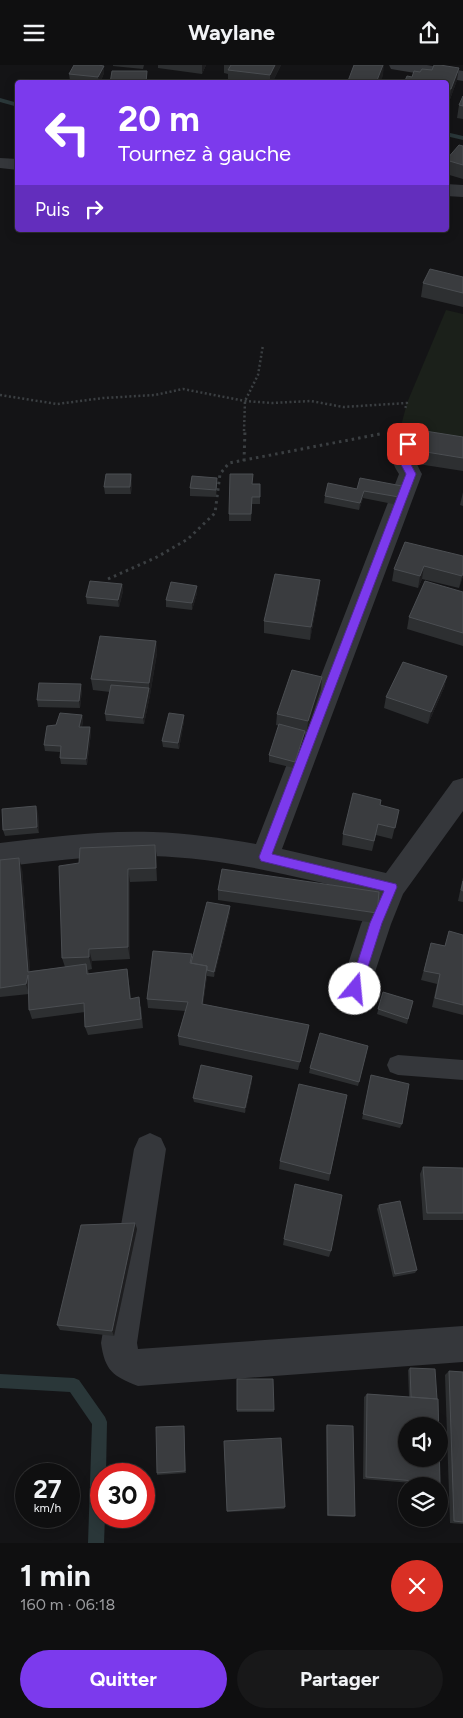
<!DOCTYPE html>
<html lang="fr">
<head>
<meta charset="utf-8">
<style>
	:root { --surface:#0f0f10; --page:#181819; --text:#f1f3f6; --muted:#9b9c9f; --line:#2f2f30; --accent:#7c3aed }
	body { margin:0; font-family:Figtree,sans-serif; background:var(--page); color:var(--text); height:100vh; display:flex; flex-direction:column; font-size:19px; white-space:nowrap }
	* { box-sizing:border-box; margin:0 }
	p { font-size:16px; color:var(--muted) }
	.icon { flex:none; width:28px; height:28px; fill:none; stroke:currentColor; stroke-width:2; stroke-linecap:round; stroke-linejoin:round }
	.map { position:relative; height:1478px; overflow:hidden }
	.details { display:flex; flex-direction:column; background:var(--surface); flex:1 }
	.details>* { flex:none }
	.top-card { position:absolute; left:15px; top:15px; width:434px; height:152px; border-radius:5px; box-shadow:0 2px 12px #0003,0 0 0 1px var(--line); background:#7c3aed; color:#fff; overflow:hidden }
	.tools { position:absolute; left:398px; top:1352px; display:grid; gap:10px }
	.tools a { display:grid; place-items:center; width:50px; height:50px; border-radius:50%; background:var(--surface); box-shadow:0 2px 12px #0003,0 0 0 1px var(--line); font-size:25px }
	.speed { position:absolute; left:15px; top:1398px; display:flex; gap:10px; font-size:25px; font-weight:700; text-align:center }
	.speed>* { display:grid; place-content:center; width:65px; height:65px; border-radius:50%; background:var(--surface); box-shadow:0 2px 12px #0003,0 0 0 1px var(--line); line-height:1 }
	.speed small { font-size:12px; font-weight:400 }
	.speed .limit { border:8px solid #d22; background:#fff; color:#111 }
	.pin { position:absolute; display:grid; place-items:center; width:42px; height:42px; color:#fff; margin:-21px; border-radius:10px; box-shadow:0 2px 8px #0006 }
	.me { position:absolute; width:55px; margin:-28px; rotate:17deg; stroke-linejoin:round; filter:drop-shadow(0 0 4px #0008) }
	.turn { display:flex; align-items:center; gap:18px; height:105px; padding:0 20px; font-size:22px }
	.turn .icon { width:65px; height:65px; stroke-width:2.5 }
	.turn b { display:block; font-size:35px; line-height:42px }
	.then { display:flex; align-items:center; height:48px; padding:0 20px; background:#0003; gap:10px; font-size:19px }
	.round { display:grid; place-items:center; flex:none; width:52px; height:52px; border-radius:26px; background:var(--page) }
	.headline { display:flex; align-items:center; justify-content:space-between; height:85px; padding:0 20px }
	h1 { font-size:30px; font-weight:700; line-height:38px }
	.button { display:flex; gap:10px; margin-top:auto; padding:10px 20px }
	.button a { flex:1; height:58px; border-radius:30px; background:var(--accent); color:#fff; font-size:20px; font-weight:700; line-height:58px; text-align:center }
	.button a+a { background:var(--page); color:var(--text) }
	header { display:flex; justify-content:space-between; align-items:center; height:65px; padding:0 20px; background:var(--surface); font-size:22px; font-weight:700 }
	.map>svg:first-child { display:block }
	.green { fill:#1b201a }
	.lines { fill:none; stroke-linecap:round; stroke-linejoin:round }
	.stream { fill:#2a3739; fill-rule:evenodd }
	.path-far1 { stroke:#3b3f42; stroke-width:2.5; stroke-dasharray:2 2.5; stroke-linecap:butt }
	.path { stroke:#3b3f42; stroke-width:3; stroke-dasharray:2.5 4; stroke-linecap:butt }
	.lane { fill:#35373b; fill-rule:evenodd }
	.street { fill:#35373b; fill-rule:evenodd }
	.wall { fill:#2d2f31 }
	.shaded-wall { fill:#1e1e20 }
	.building { fill:#3a3c3f; stroke:#4b4e52; fill-rule:evenodd }
	.route { fill:#7c3aed; stroke:#51269a }
</style>
</head>
<body>
<header><svg class="icon" aria-label="menu" viewBox="0 0 24 24"><path d="M4 6h16M4 12h16M4 18h16"/></svg>Waylane<svg class="icon" aria-label="share" viewBox="0 0 24 24"><path d="M12 15V3M7 8l5-5 5 5M5 13v7h14v-7"/></svg></header>
<div class="map">
<svg width="463" height="1478" viewBox="0 0 463 1478">
	<rect width="100%" height="100%" fill="#141416"/>
	<!-- green -->
	<path class="green" d="M446 245 463 249V378L412 369 400 365 407 338Z"/>
	<g class="lines">
		<!-- stream -->
		<path class="stream" d="M0 33 18 38V42L0 37Z
			M446 67 463 71V75L446 71Z
			M0 1309 74 1313 79 1315 105 1352 107 1357 106 1409H101V1451H105L104 1478H88L92 1359 70 1327 0 1323Z"/>
		<!-- path-far1 -->
		<path class="path-far1" d="M0 330 57 339 103 333 155 330 183 324 245 336 272 338 311 336 343 342 407 338 405 344
			M244 366 245 336 258 310 263 280"/>
		<!-- path -->
		<path class="path" d="M244 396 245 365
			M108 514 157 492 188 474 215 448 220 409 229 398 380 369"/>
		<!-- lane -->
		<path class="lane" d="M398 990 463 995V1015L398 1010 390 1007 387 1000 390 993Z"/>
		<!-- street -->
		<path class="street" d="M389 0H427L463 6V16L391 4Z
			M0 93 18 94V105L0 103Z
			M446 119 463 120V132L446 131Z
			M412 362 420 364 423 369C415 389 411 389 422 409L282 784 386 808 453 716 463 713V746L403 829 391 859 366 934 355 938 344 934 340 924 361 859 374 830C301 813 228 793 152 791 101 789 51 796 0 802V778C51 772 102 765 153 767 188 768 222 773 256 779L399 409C387 392 394 381 404 364Z
			M150 1068 161 1073 166 1084 137 1278 138 1284 463 1261V1297L138 1321C113 1311 105 1306 101 1278L134 1084 139 1073Z"/>
	</g>
	<!-- wall -->
	<path class="wall" d="M113 0H144L143 4 113 1Z
		M158 0H206L202 9 158 3Z
		M224 0H281L272 18 228 17V9L224 8Z
		M104 1V8L100 18H81L70 16 69 9Z
		M457 15 449 37H446V18Z
		M463 31V54L457 53 459 40Z
		M463 81V114L446 109V95Z
		M463 212V242L421 232 423 218Z
		M463 372V406L418 399 420 386Z
		M131 409 132 416 131 429H105L104 422Z
		M252 419H260V439H252L251 456H229V449Z
		M217 420 216 432 190 431V423Z
		M357 424 401 429 398 440 363 433 359 445 324 438 325 431Z
		M463 427V441L460 440Z
		M463 491V511L459 523 422 514 418 523 392 516 394 504Z
		M320 515 319 527 310 575 264 568V556Z
		M122 519 123 526 119 542 87 539 86 532Z
		M197 521V528L192 545 166 542V535Z
		M463 527V581L407 564 409 552Z
		M156 576 157 588 150 630 144 659 106 656 105 649 110 627 93 625 91 614Z
		M447 611 444 623 428 659 384 643 386 632Z
		M321 624 307 667H305V672L294 703 269 697V690L279 661 276 660 277 649Z
		M82 625 80 643 38 642 37 635Z
		M82 650 83 656 82 662H90L91 668 87 700 61 699 60 693V687L45 686 44 680 56 660Z
		M184 650V656L179 684 163 682 162 676Z
		M381 735 380 741 399 745 392 774 376 770 372 786 342 780 343 769Z
		M38 747 39 768 5 771 3 765Z
		M155 780 157 793V816L130 817V894L92 896V904L88 905 89 909 127 904 131 933 141 942 143 963 88 970 85 962V947L32 954 29 945V929L0 932V795L22 804 30 906 65 902 62 893 79 798Z
		M463 812V837L458 836Z
		M218 825 377 848 375 858 218 835Z
		M230 847 214 912 207 911 203 939 309 960 308 968 298 1005 179 980 178 971 185 946 148 943 147 934 192 889V894Z
		M449 866 463 870V950L432 942 437 919 421 915 431 878 445 881Z
		M383 927 413 936 407 959 377 949Z
		M368 981 358 1021 309 1008 310 1003Z
		M371 1010 402 1059 400 1063 362 1054Z
		M252 1016 245 1048 194 1037 193 1033Z
		M347 1030 329 1116 279 1104 280 1096Z
		M423 1102 463 1103V1155H423L420 1109Z
		M379 1140 417 1205 415 1208 393 1212 377 1144Z
		M135 1158 137 1164 114 1271 60 1265 57 1260Z
		M284 1174 331 1186 329 1192 283 1180Z
		M410 1303 440 1418 436 1420 363 1414 364 1332 367 1329 409 1332 408 1305Z
		M449 1306 463 1307V1459L450 1458 445 1310Z
		M237 1314 274 1345V1347H237Z
		M327 1360 355 1451 353 1452 327 1451 326 1362Z
		M184 1361 186 1408 157 1410V1408Z
		M224 1376 285 1442 284 1444 227 1447Z"/>
	<!-- shaded-wall -->
	<path class="shaded-wall" d="M202 0H206L202 9Z
		M275 0H281L272 18H270V10Z
		M383 0H384L383 11 380 18H376Z
		M104 1V8L100 18H99L98 12Z
		M459 3 457 15 449 37 451 24Z
		M131 409 132 416 131 429 130 422Z
		M402 421 401 429 398 440 399 432Z
		M364 426 363 433 359 445 360 438Z
		M424 501 422 514 418 523 420 511Z
		M463 507V511L459 523Z
		M320 515 319 527 310 575 311 562Z
		M122 519 123 526 119 542 118 535Z
		M197 521V528L192 545V538Z
		M156 576 157 588 150 630 144 659 143 653 149 623V618Z
		M447 611 444 623 428 659 431 647Z
		M322 612 321 624 307 667 308 656Z
		M81 619 82 625 80 643 79 636Z
		M82 650 83 656 80 669 79 662Z
		M184 650V656L179 684 178 678Z
		M90 662 91 668 87 700 86 694Z
		M305 666V672L294 703 295 697Z
		M36 741 38 747 39 768 37 762Z
		M155 780 157 793V816L156 803Z
		M19 793 22 804 31 916 28 907Z
		M128 804 130 817V894L128 882Z
		M230 841V847L214 912V907Z
		M89 884 92 896V904L89 892Z
		M207 901V911L202 948V939Z
		M28 910 29 929 26 919Z
		M309 960 308 968 298 1005 300 997Z
		M252 1011V1016L245 1048V1043Z
		M135 1158 137 1164 114 1271 112 1266Z"/>
	<!-- building -->
	<path class="building" d="M74 0H98L104 1 98 12 69 9Z
		M231 0H275L270 10 228 5Z
		M354 0H383L376 18H359L348 16Z
		M434 0H440L459 3 451 24H446V18H404L407 11 412 12 414 6 420 7 422 4 432 5Z
		M112 6H147L146 18H110Z
		M463 31V41L459 40Z
		M459 80 463 81V100L446 95Z
		M430 204 463 212V228L423 218Z
		M425 366 463 372V393L420 386Z
		M106 409H131L130 422H104Z
		M230 409H253L252 419H260V432H252L251 449H229Z
		M192 411 217 413 216 425 190 423Z
		M360 413 402 421 399 432 364 426 360 438 325 431 328 418 357 424Z
		M405 477 463 491V507L462 511 424 501 420 511 394 504Z
		M275 509 320 515 311 562 264 556Z
		M90 516 122 519 118 535 86 532Z
		M425 516 463 527V568L409 552Z
		M171 517 197 521 192 538 166 535Z
		M100 571 156 576 149 618 91 614Z
		M403 597 447 611 431 647 386 632Z
		M292 605 322 612 308 656 277 649Z
		M39 618 81 619 79 636 37 635Z
		M111 620 149 623 143 653 105 649Z
		M60 648 82 650 79 662H90L86 694 60 693 61 681 44 680 47 661 56 660Z
		M169 648 184 650 178 678 162 676Z
		M279 659 305 666 295 697 269 690Z
		M353 728 381 735 380 740 399 745 395 763 378 759 374 776 343 769Z
		M36 741 37 762 3 765 2 744Z
		M155 780 156 803 128 804V882L89 884V892L62 893 59 801 79 798 80 783Z
		M19 793 28 907 86 899 87 909 127 904 130 934 139 932 141 954 85 962 84 938 29 945 28 910 26 919 0 923V795Z
		M222 804 379 827 377 848 218 825Z
		M463 816V826L461 825Z
		M207 837 230 841 214 907 207 905V901L191 898Z
		M449 866 463 870V940L435 933 440 909 424 906 431 878 445 881Z
		M153 886 192 889 190 898 207 901 202 939 309 960 300 997 178 971 188 937 147 934Z
		M383 927 413 936 408 954 378 944Z
		M320 968 368 981 359 1017 310 1003Z
		M201 1000 252 1011 245 1043 193 1033Z
		M371 1010 409 1019 402 1059 363 1049Z
		M299 1019 347 1030 330 1109 280 1096Z
		M423 1102 463 1103V1148H427Z
		M295 1119 342 1130 331 1186 284 1174Z
		M400 1136 417 1205 395 1209 379 1140Z
		M135 1158 112 1266 57 1260 81 1160Z
		M410 1303 435 1304 437 1334 411 1332Z
		M449 1306 463 1307V1457L454 1456Z
		M237 1314H273L274 1345H237Z
		M367 1329 438 1334 440 1418 366 1412ZM406 1361H439V1394H406Z
		M327 1360 353 1361 355 1451 328 1450Z
		M184 1361 185 1406 157 1408 156 1362Z
		M281 1373 285 1442 227 1446 224 1376Z"/>
	<!-- route -->
	<path class="route" d="M408 376 412 379 408 394 416 409 272 789 396 819 397 822 382 858 361 924 360 928 355 929 351 928 349 924 370 858 384 826 265 797 261 796 259 792 406 409 398 394 403 379Z"/>
</svg>
<div class="tools">
<a><svg class="icon" aria-label="sound" viewBox="0 0 24 24"><path d="M4 9h4l5-4v14l-5-4H4zM17 9q2 3 0 6"/></svg></a>
<a><svg class="icon" aria-label="layers" viewBox="0 0 24 24"><path d="M12 4l9 5-9 5-9-5zM3 14l9 5 9-5"/></svg></a>
</div>
<div class="speed"><div>27<small>km/h</small></div><div class="limit">30</div></div>
<div class="pin" style="left:408px;top:379px;background:#d93025"><svg class="icon" aria-label="arrive" viewBox="0 0 24 24"><path d="M6 21V4h12l-3 4 3 4H6"/></svg></div>
<svg class="me" style="left:355px;top:924px" viewBox="-20 -20 40 40"><circle r="19" fill="#fff"/><path d="M0-13L10 11 0 6-10 11z" fill="#7c3aed"/></svg>
<div class="top-card">
<div class="turn"><svg class="icon" aria-label="left" viewBox="0 0 24 24"><path d="M17 20v-9H6M10 6l-5 5 5 5"/></svg><div><b>20 m</b>Tournez à gauche</div></div>
<div class="then">Puis<svg class="icon" aria-label="right" viewBox="0 0 24 24"><path d="M7 20v-9h11M14 6l5 5-5 5"/></svg></div>
</div>
</div>
<section class="details">
<div class="headline"><div><h1>1 min</h1><p>160 m · 06:18</p></div><a class="round" style="background:#d93025;color:#fff"><svg class="icon" aria-label="close" viewBox="0 0 24 24"><path d="M6 6l12 12M18 6L6 18"/></svg></a></div>
<div class="button"><a>Quitter</a><a>Partager</a></div>
</section>
</body>
</html>
